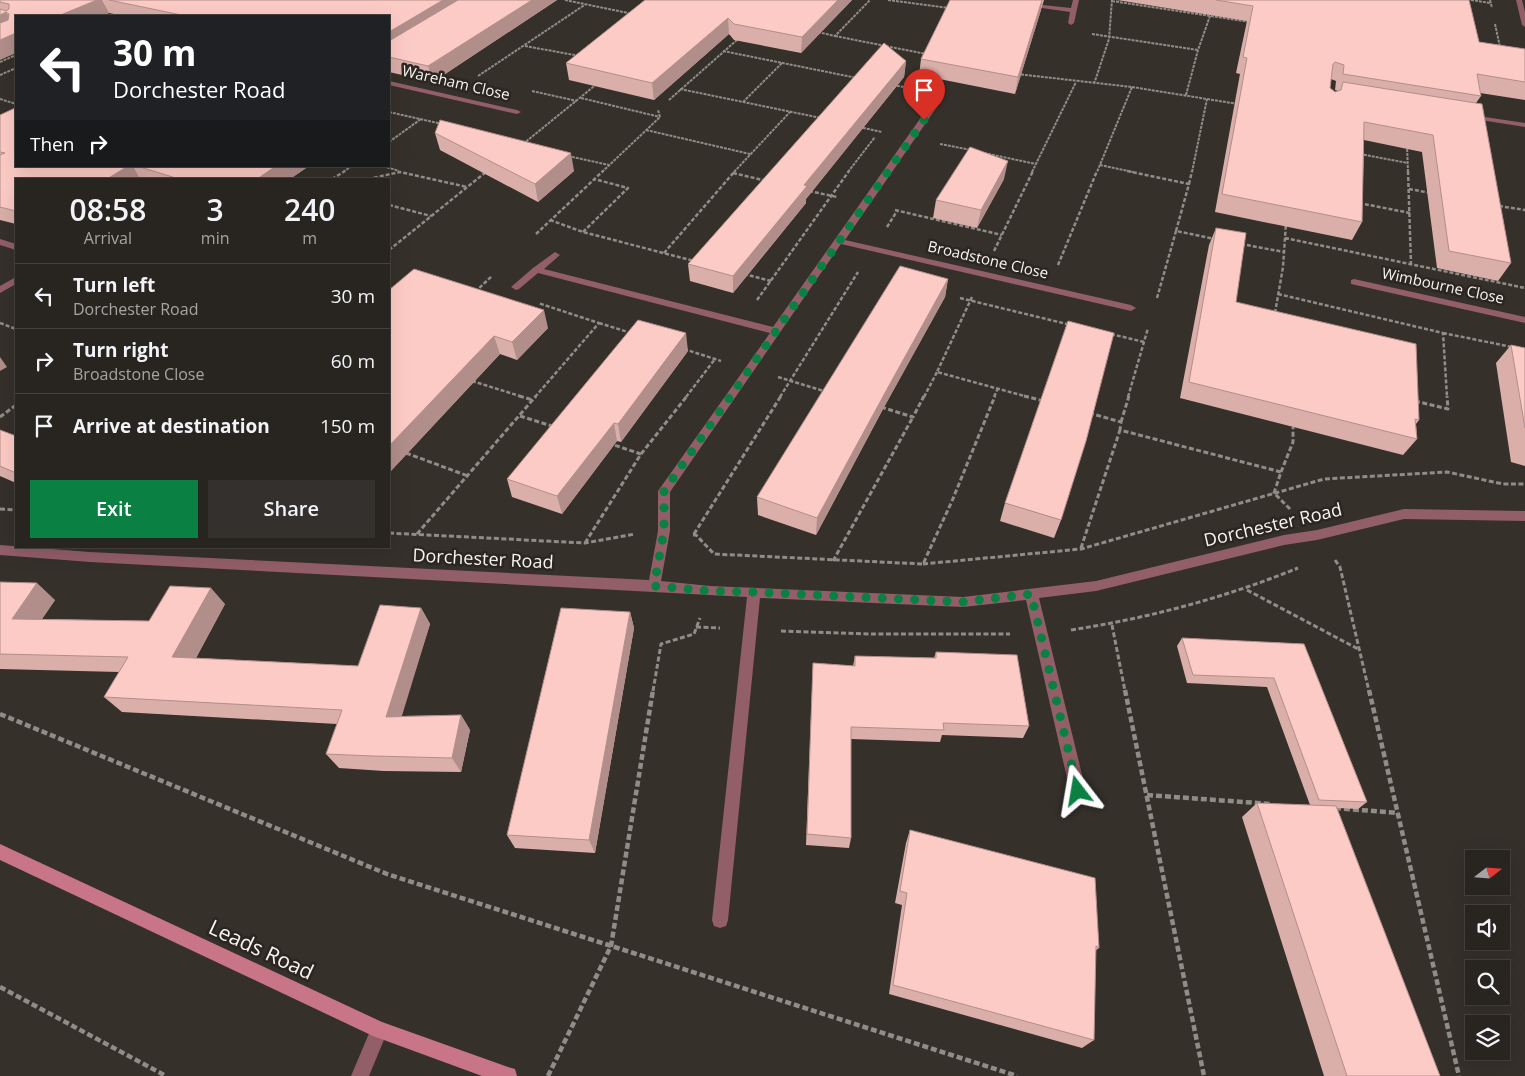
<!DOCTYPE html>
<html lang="en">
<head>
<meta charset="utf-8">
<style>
	:root { --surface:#282420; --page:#34302d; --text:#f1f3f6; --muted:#a5a4a5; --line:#44413e; --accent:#0b8043 }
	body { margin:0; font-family:"Open Sans",sans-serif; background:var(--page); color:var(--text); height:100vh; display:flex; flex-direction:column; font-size:19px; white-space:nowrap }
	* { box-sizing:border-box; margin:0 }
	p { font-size:16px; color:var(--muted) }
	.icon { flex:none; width:28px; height:28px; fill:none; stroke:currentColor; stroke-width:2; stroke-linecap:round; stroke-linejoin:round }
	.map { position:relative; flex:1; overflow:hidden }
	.details { position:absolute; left:15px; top:178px; width:375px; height:370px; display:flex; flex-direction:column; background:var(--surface); border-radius:0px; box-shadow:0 5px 20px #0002,0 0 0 1px var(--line) }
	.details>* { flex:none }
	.guide { position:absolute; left:15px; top:15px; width:375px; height:152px; border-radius:0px; box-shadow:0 5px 20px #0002,0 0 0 1px var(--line); background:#202124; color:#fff; overflow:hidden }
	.needle { width:32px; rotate:73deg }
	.buttons { position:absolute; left:1465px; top:850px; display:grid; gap:10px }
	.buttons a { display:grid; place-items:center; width:45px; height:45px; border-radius:0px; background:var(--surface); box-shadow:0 5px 20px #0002,0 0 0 1px var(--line); font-size:25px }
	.pin { position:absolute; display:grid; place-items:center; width:42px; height:42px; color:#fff; margin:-51px -21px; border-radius:50% 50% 50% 0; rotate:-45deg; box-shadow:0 0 5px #0007 }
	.pin .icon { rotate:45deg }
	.me { position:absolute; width:55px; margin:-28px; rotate:346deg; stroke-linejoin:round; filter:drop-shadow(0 0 4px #0008) }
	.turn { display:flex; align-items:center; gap:18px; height:105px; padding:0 15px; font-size:22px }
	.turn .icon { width:65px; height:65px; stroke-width:2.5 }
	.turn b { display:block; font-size:35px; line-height:42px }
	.then { display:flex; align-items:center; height:48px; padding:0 15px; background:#0003; gap:10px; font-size:19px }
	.eta { display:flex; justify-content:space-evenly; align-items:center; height:85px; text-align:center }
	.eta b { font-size:30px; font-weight:600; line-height:35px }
	.action { display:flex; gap:10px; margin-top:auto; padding:10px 15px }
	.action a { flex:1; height:58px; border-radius:0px; background:var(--accent); color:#fff; font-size:20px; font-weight:600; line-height:58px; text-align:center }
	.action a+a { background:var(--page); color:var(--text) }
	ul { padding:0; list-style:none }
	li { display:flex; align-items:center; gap:15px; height:65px; padding:0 15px; border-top:1px solid var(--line) }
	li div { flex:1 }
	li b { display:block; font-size:19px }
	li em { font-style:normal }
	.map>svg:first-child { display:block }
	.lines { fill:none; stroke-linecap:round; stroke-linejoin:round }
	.path-far3 { stroke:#908c87; stroke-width:2; stroke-dasharray:3 1; stroke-linecap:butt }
	.path-far2 { stroke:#908c87; stroke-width:2.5; stroke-dasharray:4 2; stroke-linecap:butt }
	.path-far1 { stroke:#908c87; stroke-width:3; stroke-dasharray:5 2.5; stroke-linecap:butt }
	.path { stroke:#908c87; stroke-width:4.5; stroke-dasharray:6 3; stroke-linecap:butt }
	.minor { fill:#925e68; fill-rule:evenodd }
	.secondary { fill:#c87587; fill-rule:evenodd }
	.wall { fill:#daafa9; fill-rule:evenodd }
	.shaded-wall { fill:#b18e8a }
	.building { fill:#fdcbc5; stroke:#b18e8a }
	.route { stroke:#0b8043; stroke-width:9; stroke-dasharray:0 16.2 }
	.labels { text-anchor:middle; stroke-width:5; stroke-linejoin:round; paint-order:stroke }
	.far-street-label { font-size:15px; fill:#f7f4f0; stroke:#2b2621 }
	.street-label { font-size:18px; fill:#f7f4f0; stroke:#2b2621 }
	.near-street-label { font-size:21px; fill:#f7f4f0; stroke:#2b2621 }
</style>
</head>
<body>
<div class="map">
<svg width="1525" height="1076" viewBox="0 0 1525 1076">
	<rect width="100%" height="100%" fill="#35302a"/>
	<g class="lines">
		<!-- path-far3 -->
		<path class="path-far3" d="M565 0 633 14
			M888 0 949 8
			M1471 0 1490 3
			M1490 0 1492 8
			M1112 1 1250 22
			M1495 24 1500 47
			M818 32 835 36 870 0
			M1092 34 1198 50
			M835 36 926 54
			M525 46 580 56
			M723 51 857 78
			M0 62 16 55
			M1017 74 1132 87 1097 172
			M0 75 16 68
			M478 76 586 4
			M1094 84 1109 39 1112 0
			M893 85 914 89
			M1132 87 1238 104
			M680 89 821 118
			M532 91 577 101
			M1186 95 1198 50 1210 16
			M581 98 660 117
			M0 99 16 104
			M669 100 738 39
			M743 102 782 63
			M389 112 442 124
			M859 127 882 132
			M646 130 750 154
			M389 142 421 119
			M523 144 598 83
			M940 144 971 150
			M1407 145 1408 172
			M984 153 1036 164
			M1360 154 1408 163
			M568 156 609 165
			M1100 165 1133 172
			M383 166 399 171
			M343 172 352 166
			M602 172 660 117 658 110
			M734 172 790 112
			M848 172 875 137
			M1032 172 1076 82
			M1192 172 1207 99"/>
		<!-- path-far2 -->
		<path class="path-far2" d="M1127 171 1189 184 1176 231 1215 239
			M1408 171 1411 264
			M733 173 767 181
			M332 179 345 171
			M368 179 400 172 467 187
			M1189 184 1192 171
			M1409 189 1431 193
			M809 191 837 197
			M1359 203 1410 213
			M389 205 431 216
			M1499 206 1525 210
			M895 210 1002 235
			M550 220 583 232 694 261
			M887 227 897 211
			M583 232 628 188 594 179
			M536 234 603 171
			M1285 238 1525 288
			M1241 244 1284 252
			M389 250 486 172
			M994 251 1033 171
			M664 253 735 171
			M1058 265 1097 171
			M744 274 771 281
			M475 292 492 276
			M1278 294 1443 333 1447 397
			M972 297 937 372 1028 397
			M960 298 1071 325
			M1157 298 1176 231
			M757 300 849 171
			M1275 313 1283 267 1286 223
			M0 323 16 329
			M599 323 631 333
			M1443 333 1512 347
			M1111 334 1144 342
			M684 349 721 361
			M778 377 827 392
			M472 381 523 397
			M535 397 599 323 538 303
			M686 397 715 359
			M780 397 858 272
			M924 397 937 372
			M994 397 998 388
			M1128 397 1148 328"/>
		<!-- path-far1 -->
		<path class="path-far1" d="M519 396 533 400
			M1024 396 1044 401
			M1415 401 1448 409 1447 396
			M881 407 913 417 924 396
			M1089 413 1121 422 1120 430 1281 472 1274 493 1291 510
			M520 416 552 426
			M0 417 16 405
			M1121 422 1129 396
			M406 453 468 476
			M641 454 687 396
			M1281 472 1293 442V427
			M0 509 16 510
			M389 533 585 543 635 534
			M417 534 536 396
			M694 534 781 396
			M693 535H696L714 554 923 564 952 501 995 396
			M585 543 641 454 611 444
			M1081 548 1120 430
			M1335 560 1340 567 1369 691
			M833 561 913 417
			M923 564 1081 549 1324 479 1447 472 1503 484H1525
			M1247 590 1360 650
			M1112 625 1125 691
			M696 627 720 628
			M1071 630C1149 618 1224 598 1298 568
			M781 631 871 634H1010
			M653 691 661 644 694 634 700 618"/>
		<!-- path -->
		<path class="path" d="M1125 690 1204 1076
			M1369 690 1459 1076
			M0 714 387 874 1017 1076
			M1147 795 1271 804
			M1335 808 1398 813
			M0 987 166 1076
			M548 1076 611 946 653 690"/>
		<!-- minor -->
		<path class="minor" d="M1073 0H1079L1074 23 1071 25 1068 23 1070 12 1021 5 1024 3 1071 8Z
			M1516 0H1522L1525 12V27L1522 25Z
			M389 81 517 110 521 112 517 114 389 85Z
			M934 99 941 101 845 240 1131 305 1136 308 1131 311 841 244 670 492V531L661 581 710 586 963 597 1096 581 1284 535 1317 530 1404 509 1525 511V521L1404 519 1317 540 1284 545 1096 591 1039 598 1086 791 1083 796 1078 798 1073 796 1070 791 1026 600 963 607 760 598 728 920 726 926 720 928 714 926 712 920 747 597 90 562 0 555V545L90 552 649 580 658 531V491L770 333 538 273 519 289 516 290 511 287 533 268 555 252 560 255 544 269 773 327Z
			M1465 114 1525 123V127L1468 118H1465Z
			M0 239 16 244V250L0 245Z
			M16 277V284L0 293V286Z
			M1354 279 1525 317V323L1351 284V280Z
			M379 1021 385 1024 388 1030 369 1076H351L373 1024Z"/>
		<!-- secondary -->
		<path class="secondary" d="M0 844 382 1022 508 1067 515 1069 517 1076H482L373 1036 0 860Z"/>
	</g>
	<!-- wall -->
	<path class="wall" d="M0 0H557L433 82 389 72V16H124L109 13 101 16H16L0 60Z
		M645 0H852L801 53 734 40 729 34 654 100 569 80 566 63Z
		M950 0H1044L1015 94 919 75 921 59Z
		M1117 0H1469L1479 42 1525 49V100L1480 93 1481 96 1476 103 1511 263 1498 281 1437 268 1422 152 1364 140 1362 222 1352 240 1215 212 1240 74 1236 73 1247 21ZM1331 79 1336 81 1335 90 1338 91 1335 92 1330 88Z
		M906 61 904 77 806 199V203L733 293 690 281 688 264Z
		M0 115 16 166H309L290 179H16V224L0 220Z
		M435 133 574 171 538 202 440 150Z
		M1004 179 977 228 933 218 936 200Z
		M1216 228 1236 302 1419 420 1416 424 1417 439 1403 455 1180 398 1209 245Z
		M948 279 945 297 883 409 816 535 758 515 757 497Z
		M389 290 548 328 517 360 500 354 389 473Z
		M1511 345 1525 348V466L1511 462 1496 363Z
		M688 351 621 442 617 441 562 514 512 497 507 479Z
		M0 430 16 436V483L0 476Z
		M1005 503 1061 520 1054 538 1000 521Z
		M0 582 55 600 42 619 149 621 225 604 196 658 358 666 421 608 430 624 401 716 461 715 470 730 461 772 384 771 339 768 326 754 337 724 122 712 104 697 119 672 0 669Z
		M630 612 634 628 595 853 515 848 507 835Z
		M1182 638 1304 644 1367 802 1358 809 1337 808 1440 1076H1324L1242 817 1257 803 1310 805 1267 687 1187 683 1177 646Z
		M936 652 1029 726 1023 738 942 735 940 742 851 739V838L849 848 806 845 813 663 853 666 855 656 934 658Z
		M910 830 1099 948 1095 951 1094 1040 1082 1048 889 994 902 905 895 903 906 843Z"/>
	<!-- shaded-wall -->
	<path class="shaded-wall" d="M97 0H102L109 13 101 16H58Z
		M443 0H471L389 50V32Z
		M532 0H557L433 82 428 66Z
		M838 0H852L801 53 802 37Z
		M1042 0 1041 10 1015 94 1018 77Z
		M6 12 15 27 0 34V15Z
		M728 18 729 34 654 100 652 83Z
		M16 33V53L0 60V40Z
		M906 61 904 77 806 199V203L733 293V276L804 185Z
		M571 153 574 171 538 202 535 184Z
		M1008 161 1004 179 977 228 981 210Z
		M128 166H133L140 179H107Z
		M276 166H309L290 179H257Z
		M948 279 945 297 883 409 816 535 817 518 886 391Z
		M544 310 548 328 517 360 512 342Z
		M686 333 688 351 621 442 618 424Z
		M494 336 500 354 389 473V446Z
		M0 357 7 367 0 371Z
		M614 423 617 441 562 514 557 496Z
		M37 583 55 600 31 635 12 619Z
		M211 588 225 604 188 673 172 657Z
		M421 608 430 624 397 732 386 717Z
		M630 612 634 628 595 853 589 840Z
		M461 715 470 730 461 772 452 758Z"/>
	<!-- building -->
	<path class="building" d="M0 0H97L58 16H16V33L0 40V23L8 20 9 14 6 12 0 15V9L6 11 9 9V4L0 2Z
		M109 0H443L389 32V16H186Z
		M458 0H532L428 66 389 57V41Z
		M645 0H838L802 37 734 24 728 18 652 83 566 63Z
		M950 0H1042L1018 77 921 59Z
		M1216 0H1469L1479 42 1525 49V82L1477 74 1481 96 1343 74 1344 65 1335 62 1333 64 1330 88 1335 92 1341 90 1343 82 1482 104 1511 263 1449 251 1433 135 1364 122 1362 222 1222 194 1247 58 1243 57 1253 6Z
		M884 43 906 61 804 185 807 186 733 276 688 264Z
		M15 108H16V166H128L107 179H16V211L0 207V155L5 153 0 152V115Z
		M440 120 571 153 535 184 435 133Z
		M970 147 1008 161 981 210 936 200Z
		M137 166H276L257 179H179Z
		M1216 228 1246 233 1236 302 1416 344 1419 420 1415 419 1417 439 1189 382Z
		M900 266 948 279 886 391 817 518 757 497Z
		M414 269 544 310 512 342 494 336 389 446V290Z
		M638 320 686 333 618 424 614 423 557 496 507 479Z
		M1068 321 1114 333 1086 441 1061 520 1005 503Z
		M1511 345 1525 348V428Z
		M0 430 16 436V473L0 466Z
		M0 582 37 583 12 619 149 621 170 586 211 588 172 657 358 666 380 605 421 608 386 717 461 715 452 758 373 756 326 754 342 710 104 697 128 657 0 654Z
		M561 608 630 612 589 840 507 835Z
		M1182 638 1304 644 1367 802 1319 800 1274 678 1193 675Z
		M936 652 1017 655 1029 726 943 723 944 730 851 727V838L807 834 813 663 855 666V656L936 658Z
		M1257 803 1336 806 1440 1076H1347Z
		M910 830 1095 878 1099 948 1096 946 1094 1040 893 985 907 893 900 891Z"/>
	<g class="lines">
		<!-- route -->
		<path class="route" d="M924 120 664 491V531L654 586 710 591 754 592 963 602 1031 594 1078 791"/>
	</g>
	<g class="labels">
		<!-- far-street labels -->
		<g class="far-street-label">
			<text transform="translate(456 83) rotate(13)" y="5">Wareham Close</text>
			<text transform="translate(988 260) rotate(13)" y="5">Broadstone Close</text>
			<text transform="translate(1443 286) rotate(12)" y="5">Wimbourne Close</text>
		</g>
		<!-- street labels -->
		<g class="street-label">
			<text transform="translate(1273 525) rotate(-13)" y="6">Dorchester Road</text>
			<text transform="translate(483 559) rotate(3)" y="6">Dorchester Road</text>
		</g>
		<!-- near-street labels -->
		<g class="near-street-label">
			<text transform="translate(261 950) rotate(25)" y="7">Leads Road</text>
		</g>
	</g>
</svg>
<div class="buttons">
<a><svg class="needle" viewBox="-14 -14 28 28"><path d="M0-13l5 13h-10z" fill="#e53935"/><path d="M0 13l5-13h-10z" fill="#a5a4a5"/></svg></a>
<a><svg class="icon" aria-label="sound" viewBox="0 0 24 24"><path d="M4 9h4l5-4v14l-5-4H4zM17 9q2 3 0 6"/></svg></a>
<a><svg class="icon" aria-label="search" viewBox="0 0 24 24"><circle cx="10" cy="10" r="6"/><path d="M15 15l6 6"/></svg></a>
<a><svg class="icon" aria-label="layers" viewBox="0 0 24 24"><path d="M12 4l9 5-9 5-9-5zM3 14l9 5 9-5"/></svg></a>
</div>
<div class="pin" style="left:924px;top:120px;background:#d93025"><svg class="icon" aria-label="arrive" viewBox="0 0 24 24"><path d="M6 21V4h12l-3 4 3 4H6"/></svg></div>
<svg class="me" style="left:1078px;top:791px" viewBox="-20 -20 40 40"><path d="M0-17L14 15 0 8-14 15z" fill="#0b8043" stroke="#fff" stroke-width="4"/></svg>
<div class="guide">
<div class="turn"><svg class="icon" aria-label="left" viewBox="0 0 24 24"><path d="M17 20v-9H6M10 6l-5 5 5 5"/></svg><div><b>30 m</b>Dorchester Road</div></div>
<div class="then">Then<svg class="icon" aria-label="right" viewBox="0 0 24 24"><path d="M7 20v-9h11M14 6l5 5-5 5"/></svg></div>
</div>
<section class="details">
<div class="eta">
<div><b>08:58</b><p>Arrival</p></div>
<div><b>3</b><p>min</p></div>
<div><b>240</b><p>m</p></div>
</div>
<ul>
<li><svg class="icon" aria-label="left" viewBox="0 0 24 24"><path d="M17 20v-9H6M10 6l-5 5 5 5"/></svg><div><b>Turn left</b><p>Dorchester Road</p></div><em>30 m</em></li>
<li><svg class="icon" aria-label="right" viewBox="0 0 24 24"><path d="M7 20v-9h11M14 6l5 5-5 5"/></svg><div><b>Turn right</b><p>Broadstone Close</p></div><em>60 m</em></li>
<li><svg class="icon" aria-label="arrive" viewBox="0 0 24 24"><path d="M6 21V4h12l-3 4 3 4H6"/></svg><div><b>Arrive at destination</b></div><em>150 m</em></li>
</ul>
<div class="action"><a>Exit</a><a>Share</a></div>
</section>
</div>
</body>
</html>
